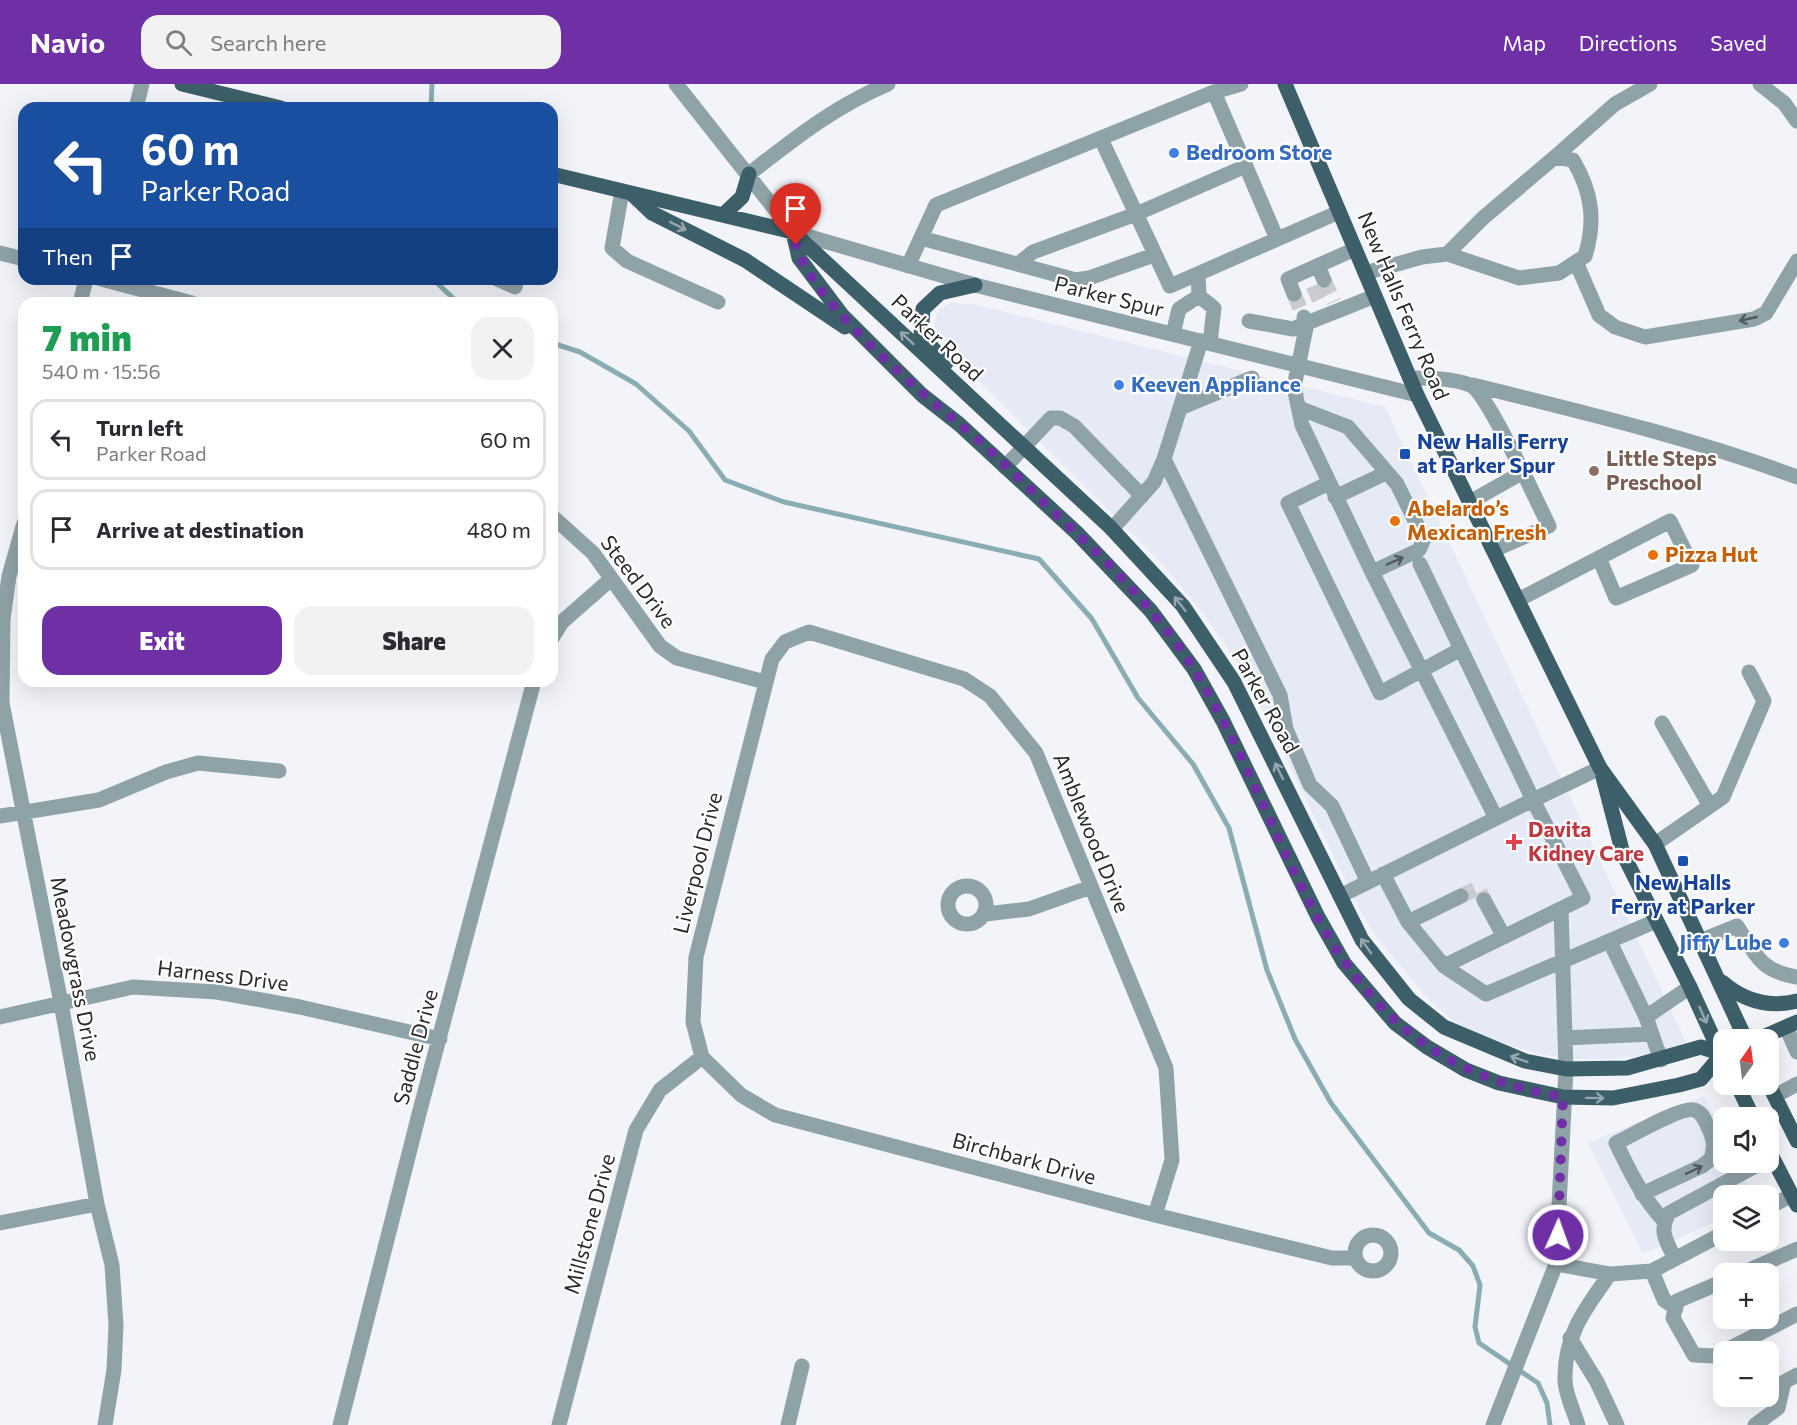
<!DOCTYPE html>
<html lang="en">
<head>
<meta charset="utf-8">
<style>
	:root { --surface:#fff; --page:#f2f2f3; --text:#2b2b33; --muted:#7c7c81; --line:#e1e1e2; --accent:#6f2fa5 }
	body { margin:0; font-family:Commissioner,sans-serif; background:var(--page); color:var(--text); height:100vh; display:flex; flex-direction:column; font-size:22px; white-space:nowrap }
	* { box-sizing:border-box; margin:0 }
	p { font-size:20px; color:var(--muted) }
	.icon { flex:none; width:33px; height:33px; fill:none; stroke:currentColor; stroke-width:2; stroke-linecap:round; stroke-linejoin:round }
	.map { position:relative; flex:1; overflow:hidden }
	.panel { position:absolute; left:18px; top:213px; width:540px; height:390px; display:flex; flex-direction:column; background:var(--surface); border-radius:18px; box-shadow:0 6px 24px #0002 }
	.panel>* { flex:none }
	.hud { position:absolute; left:18px; top:18px; width:540px; height:183px; border-radius:18px; box-shadow:0 6px 24px #0002; background:#1a4fa0; color:#fff; overflow:hidden }
	.needle { width:39px; rotate:14deg }
	.buttons { position:absolute; left:1713px; top:945px; display:grid; gap:12px }
	.buttons a { display:grid; place-items:center; width:66px; height:66px; border-radius:12px; background:var(--surface); box-shadow:0 6px 24px #0002; font-size:30px }
	.pin { position:absolute; display:grid; place-items:center; width:51px; height:51px; color:#fff; margin:-62px -26px; border-radius:50% 50% 50% 0; rotate:-45deg; box-shadow:0 0 6px #0007 }
	.pin .icon { rotate:45deg }
	.me { position:absolute; width:66px; margin:-33px; rotate:2deg; stroke-linejoin:round; filter:drop-shadow(0 0 4px #0008) }
	.turn { display:flex; align-items:center; gap:21px; height:126px; padding:0 24px; font-size:27px }
	.turn .icon { width:78px; height:78px; stroke-width:2.5 }
	.turn b { display:block; font-size:42px; line-height:51px }
	.then { display:flex; align-items:center; height:57px; padding:0 24px; background:#0003; gap:12px; font-size:22px }
	.round { display:grid; place-items:center; flex:none; width:63px; height:63px; border-radius:18px; background:var(--page) }
	.headline { display:flex; align-items:center; justify-content:space-between; height:102px; padding:0 24px }
	h1 { font-size:36px; font-weight:800; line-height:45px; color:#1e9e55 }
	.action { display:flex; gap:12px; margin-top:auto; padding:12px 24px }
	.action a { flex:1; height:69px; border-radius:18px; background:var(--accent); color:#fff; font-size:24px; font-weight:800; line-height:69px; text-align:center }
	.action a+a { background:var(--page); color:var(--text) }
	ul { padding:0; list-style:none }
	li { display:flex; align-items:center; gap:18px; height:81px; margin:0 12px 9px; padding:0 12px; border:3px solid var(--line); border-radius:18px }
	li div { flex:1 }
	li b { display:block; font-size:22px }
	li em { font-style:normal }
	header { display:flex; align-items:center; gap:36px; box-sizing:border-box; height:84px; padding:0 30px; background:var(--accent); color:#fff }
	header strong { font-size:28px }
	nav { display:flex; gap:33px; margin-inline-start:auto; font-size:21px }
	.search { width:420px; height:54px; background:var(--page); display:flex; align-items:center; gap:15px; box-sizing:border-box; padding:0 21px; border-radius:18px; color:var(--muted); font-size:22px }
	.map>svg:first-child { display:block }
	.built { fill:#e6e9f6 }
	.lines { fill:none; stroke-linecap:round; stroke-linejoin:round }
	.stream { stroke:#8aacb2; stroke-width:5 }
	.minor-tunnel { stroke:#caccd1; stroke-width:15; stroke-dasharray:15 8; stroke-linecap:butt }
	.minor { stroke:#8fa2a8; stroke-width:15 }
	.major { stroke:#3c5f69; stroke-width:15 }
	.oneway { stroke:#94a7ac }
	.oneway2 { stroke:#525a5e }
	.route { stroke:#6f2fa5; stroke-width:10; stroke-dasharray:0 18 }
	.shop-dot { fill:#3f7fe0; stroke:#fff; stroke-width:2 }
	.transit-dot { fill:#1a4fb4; stroke:#fff; stroke-width:2 }
	.education-dot { fill:#8d6e63; stroke:#fff; stroke-width:2 }
	.food-dot { fill:#e8710a; stroke:#fff; stroke-width:2 }
	.health-dot { fill:#e0444e; stroke:#fff; stroke-width:2 }
	.labels { text-anchor:middle; stroke-width:4.5; stroke-linejoin:round; paint-order:stroke }
	.shop-label { font-size:21px; font-weight:bold; fill:#366cbe; stroke:#fff; text-anchor:start }
	.street-label { font-size:21px; fill:#292a2c; stroke:#fff }
	.transit-label { font-size:21px; font-weight:bold; fill:#164399; stroke:#fff; text-anchor:start }
	.education-label { font-size:21px; font-weight:bold; fill:#785e54; stroke:#fff; text-anchor:start }
	.food-label { font-size:21px; font-weight:bold; fill:#c56008; stroke:#fff; text-anchor:start }
	.health-label { font-size:21px; font-weight:bold; fill:#be3a42; stroke:#fff; text-anchor:start }
</style>
</head>
<body>
<header>
<strong>Navio</strong>
<div class="search"><svg class="icon" aria-label="search" viewBox="0 0 24 24"><circle cx="10" cy="10" r="6"/><path d="M15 15l6 6"/></svg>Search here</div>
<nav><a>Map</a><a>Directions</a><a>Saved</a></nav>
</header>
<div class="map">
<svg width="1797" height="1341" viewBox="0 0 1797 1341">
	<rect width="100%" height="100%" fill="#f2f4fa"/>
	<!-- built -->
	<path class="built" d="M952 219 973 220 1385 323 1686 958 1660 969 1616 975H1574L1539 970 1488 954 1453 937 1428 915 1376 853 1360 826 1243 587 1208 536 1164 482 949 267 937 252 934 238 939 225Z
		M1704 1012 1723 1051 1724 1078 1737 1079 1754 1111 1724 1112 1723 1134 1643 1170 1588 1059Z"/>
	<g class="lines">
		<!-- stream -->
		<path class="stream" d="M431 24 432 0
			M433 195 458 219
			M552 259 580 268 636 300 689 347 725 396 784 418 1039 475 1092 535 1138 614 1193 680 1229 744 1267 886 1295 955 1331 1019 1429 1149 1459 1166 1473 1182 1480 1201 1475 1243 1479 1259 1538 1299 1547 1319 1550 1341"/>
		<!-- minor-tunnel -->
		<path class="minor-tunnel" d="M1324 196 1334 218
			M1313 202 1322 222
			M1294 210 1303 231
			M1461 812 1478 804 1484 816"/>
		<!-- minor -->
		<path class="minor" d="M676 0 793 148 975 201 1417 311
			M1760 0 1784 19 1797 37
			M1214 8 1277 155
			M136 24 142 0
			M1101 55 1170 202 1339 128
			M1555 73 1615 20 1650 0
			M749 90C794 55 835 22 888 0
			M622 107 612 164 627 177 718 218
			M921 154 1076 196 1089 194 1154 171
			M0 169 24 175
			M1576 178 1599 231 1615 243 1645 253 1754 235 1766 229 1797 177
			M1018 180 1033 168 1136 130 1246 82
			M908 182 936 121 1214 8 1241 0
			M1318 182 1324 196
			M1365 189 1422 173 1447 170 1519 194 1559 189 1585 172C1596 137 1592 108 1573 76L1555 73 1483 134 1447 170
			M1198 190 1199 212 1214 224 1210 259
			M101 195 192 219
			M497 195 515 203 517 195
			M1294 210 1288 195 1355 165
			M1375 212 1307 239 1294 303 1302 341 1372 488 1496 734
			M80 219 86 195
			M1249 237 1293 245 1307 239 1304 233
			M1173 250 1179 225 1199 212
			M1201 257 1164 375 1280 611 1286 645 1310 701 1332 722 1368 798
			M1410 294C1429 294 1452 294 1470 301 1483 306 1515 373 1523 388
			M1473 301C1582 328 1692 354 1797 393
			M1180 324 1252 294
			M1299 324 1348 343 1397 400 1424 455 1419 466 1372 488
			M1005 383 1051 334H1060L1074 342 1142 412
			M1329 399 1288 419 1380 609 1461 565 1533 716 1340 812
			M1335 413 1386 389
			M1470 418 1523 388 1549 442 1494 466
			M552 432 593 469 660 562 677 574 765 598
			M24 439 9 492 3 535 2 619 61 919 97 1120 112 1181 116 1241 114 1286 105 1341
			M1112 445 1154 398 1164 375
			M1420 480 1461 565
			M1518 516 1670 437 1692 481 1616 514 1599 474
			M552 554 562 538 611 495
			M1662 639 1710 722
			M0 732 99 716 166 688 198 679 279 687
			M1655 760 1723 713 1764 617 1749 588
			M1383 790 1408 838 1444 882 1486 910 1656 837
			M948 821a19 19 0 1 1 38 0a19 19 0 1 1-38 0Z
			M1484 816 1504 853
			M985 830 1029 825 1091 803
			M1408 838 1461 812
			M1700 857 1737 842C1756 871 1760 887 1797 893
			M1610 858 1646 933 1661 976
			M1444 882 1583 814 1533 716 1600 684
			M0 933 133 903 217 908 300 923 440 955
			M1646 933 1690 903
			M1786 943 1797 968
			M1565 954 1652 950
			M702 973 693 938 696 873 772 575 785 558 809 548 964 595 990 612 1036 669 1166 984 1172 1076 1155 1131
			M702 973 741 1011 775 1031 1155 1131 1332 1174H1355
			M1775 1012 1797 1000
			M1642 1110 1702 1082 1711 1075C1715 1063 1714 1055 1708 1043 1705 1036 1702 1028 1694 1026 1682 1022 1629 1053 1616 1059 1630 1088 1642 1113 1664 1137
			M1768 1124 1792 1111
			M0 1139 97 1120
			M1355 1169a18 18 0 1 1 36 0a18 18 0 1 1-36 0Z
			M1675 1175C1667 1158 1658 1147 1669 1129L1763 1078
			M1556 1180 1610 1190 1652 1187 1724 1149
			M1652 1187 1664 1216 1676 1224
			M1740 1190 1797 1165
			M1724 1197 1677 1217 1673 1234 1694 1271 1715 1272 1797 1230
			M1570 1254 1597 1298 1617 1341
			M340 1341 419 1030 534 597
			M559 1341 636 1046 660 1006 702 973
			M788 1341 802 1282
			M1493 1341 1556 1180 1566 985 1561 825
			M1578 1341C1574 1327 1565 1310 1565 1296 1564 1251 1585 1225 1610 1190
			M1755 1341 1778 1324 1784 1298 1797 1291"/>
		<!-- major -->
		<path class="major" d="M182 0 281 24
			M1285 0 1417 311 1600 684 1655 760 1746 956
			M552 90 793 148 1110 443 1183 522 1234 598 1362 856 1409 915 1444 943 1525 977 1566 985 1627 984 1701 963 1720 969
			M632 110 652 129 745 176 845 243
			M723 131 742 113 749 90
			M793 148 799 174 842 231 922 311 959 340 1077 449 1151 527 1194 585 1223 637 1318 833 1344 879 1395 939 1427 963 1466 986 1499 999 1563 1013 1613 1014 1679 1001 1701 995 1724 968
			M946 279 921 251 923 225 940 209 975 201
			M1603 693 1623 770 1690 903 1722 973
			M1722 898C1744 917 1769 924 1797 917
			M1756 956 1797 938
			M1768 999 1797 1057
			M1737 1000 1753 1034
			M1768 1065 1797 1121"/>
	</g>
	<!-- one-way arrows -->
	<defs><path id="oneway-shaft" d="M-6 0H5M1.5-3L5.5 0L1.5 3" fill="none" stroke-width="1.6" stroke-linecap="round" stroke-linejoin="round" transform="scale(1.5)"/></defs>
	<g class="oneway">
		<use href="#oneway-shaft" transform="translate(678 142) rotate(27)"/>
		<use href="#oneway-shaft" transform="translate(907 254) rotate(-137)"/>
		<use href="#oneway-shaft" transform="translate(1180 520) rotate(-128)"/>
		<use href="#oneway-shaft" transform="translate(1279 687) rotate(-116)"/>
		<use href="#oneway-shaft" transform="translate(1366 862) rotate(-125)"/>
		<use href="#oneway-shaft" transform="translate(1703 931) rotate(66)"/>
		<use href="#oneway-shaft" transform="translate(1519 975) rotate(-161)"/>
		<use href="#oneway-shaft" transform="translate(1595 1014) rotate(1)"/>
	</g>
	<g class="oneway2">
		<use href="#oneway-shaft" transform="translate(1748 235) rotate(167)"/>
		<use href="#oneway-shaft" transform="translate(1395 477) rotate(-24)"/>
		<use href="#oneway-shaft" transform="translate(1694 1086) rotate(-26)"/>
	</g>
	<g class="lines">
		<!-- route -->
		<path class="route" d="M796 161C810 215 914 303 958 339 995 369 1028 404 1062 436 1112 481 1159 530 1195 587 1304 765 1319 975 1563 1013L1558 1151"/>
	</g>
	<!-- markers -->
	<g class="shop-dot">
		<circle cx="1174" cy="69" r="6"/>
		<circle cx="1119" cy="301" r="6"/>
		<circle cx="1784" cy="859" r="6"/>
	</g>
	<g class="transit-dot">
		<rect x="1399" y="364" width="12" height="12" rx="3"/>
		<rect x="1677" y="771" width="12" height="12" rx="3"/>
	</g>
	<circle class="education-dot" cx="1594" cy="387" r="6"/>
	<g class="food-dot">
		<circle cx="1395" cy="437" r="6"/>
		<circle cx="1653" cy="471" r="6"/>
	</g>
	<path class="health-dot" d="M1511 749h6v6h6v6h-6v6h-6v-6h-6v-6h6z"/>
	<g class="labels">
		<!-- shop labels -->
		<g class="shop-label">
			<text x="1186" y="76">Bedroom Store</text>
			<text x="1131" y="308">Keeven Appliance</text>
			<text x="1772" y="866" text-anchor="end">Jiffy Lube</text>
		</g>
		<!-- street labels -->
		<g class="street-label">
			<text transform="translate(1109 213) rotate(14)" y="7">Parker Spur</text>
			<text transform="translate(1403 222) rotate(67)" y="7">New Halls Ferry Road</text>
			<text transform="translate(937 254) rotate(43)" y="7">Parker Road</text>
			<text transform="translate(638 498) rotate(53)" y="7">Steed Drive</text>
			<text transform="translate(1265 617) rotate(61)" y="7">Parker Road</text>
			<text transform="translate(1091 749) rotate(68)" y="7">Amblewood Drive</text>
			<text transform="translate(698 779) rotate(-76)" y="7">Liverpool Drive</text>
			<text transform="translate(75 885) rotate(79)" y="7">Meadowgrass Drive</text>
			<text transform="translate(223 892) rotate(7)" y="7">Harness Drive</text>
			<text transform="translate(416 963) rotate(-75)" y="7">Saddle Drive</text>
			<text transform="translate(1024 1075) rotate(15)" y="7">Birchbark Drive</text>
			<text transform="translate(590 1140) rotate(-75)" y="7">Millstone Drive</text>
		</g>
		<!-- transit labels -->
		<g class="transit-label">
			<text x="1417" y="365">New Halls Ferry<tspan x="1417" dy="24">at Parker Spur</tspan></text>
			<text x="1683" y="806" text-anchor="middle">New Halls<tspan x="1683" dy="24">Ferry at Parker</tspan></text>
		</g>
		<!-- education labels -->
		<g class="education-label">
			<text x="1606" y="382">Little Steps<tspan x="1606" dy="24">Preschool</tspan></text>
		</g>
		<!-- food labels -->
		<g class="food-label">
			<text x="1407" y="432">Abelardo’s<tspan x="1407" dy="24">Mexican Fresh</tspan></text>
			<text x="1665" y="478">Pizza Hut</text>
		</g>
		<!-- health labels -->
		<g class="health-label">
			<text x="1528" y="753">Davita<tspan x="1528" dy="24">Kidney Care</tspan></text>
		</g>
	</g>
</svg>
<div class="buttons">
<a><svg class="needle" viewBox="-14 -14 28 28"><path d="M0-13l5 13h-10z" fill="#e53935"/><path d="M0 13l5-13h-10z" fill="#7c7c81"/></svg></a>
<a><svg class="icon" aria-label="sound" viewBox="0 0 24 24"><path d="M4 9h4l5-4v14l-5-4H4zM17 9q2 3 0 6"/></svg></a>
<a><svg class="icon" aria-label="layers" viewBox="0 0 24 24"><path d="M12 4l9 5-9 5-9-5zM3 14l9 5 9-5"/></svg></a>
<a>+</a>
<a>−</a>
</div>
<div class="pin" style="left:796px;top:161px;background:#d93025"><svg class="icon" aria-label="arrive" viewBox="0 0 24 24"><path d="M6 21V4h12l-3 4 3 4H6"/></svg></div>
<svg class="me" style="left:1558px;top:1151px" viewBox="-20 -20 40 40"><circle r="17" fill="#6f2fa5" stroke="#fff" stroke-width="3"/><path d="M0-11L8 9 0 5-8 9z" fill="#fff"/></svg>
<div class="hud">
<div class="turn"><svg class="icon" aria-label="left" viewBox="0 0 24 24"><path d="M17 20v-9H6M10 6l-5 5 5 5"/></svg><div><b>60 m</b>Parker Road</div></div>
<div class="then">Then<svg class="icon" aria-label="arrive" viewBox="0 0 24 24"><path d="M6 21V4h12l-3 4 3 4H6"/></svg></div>
</div>
<section class="panel">
<div class="headline"><div><h1>7 min</h1><p>540 m · 15:56</p></div><a class="round"><svg class="icon" aria-label="close" viewBox="0 0 24 24"><path d="M6 6l12 12M18 6L6 18"/></svg></a></div>
<ul>
<li><svg class="icon" aria-label="left" viewBox="0 0 24 24"><path d="M17 20v-9H6M10 6l-5 5 5 5"/></svg><div><b>Turn left</b><p>Parker Road</p></div><em>60 m</em></li>
<li><svg class="icon" aria-label="arrive" viewBox="0 0 24 24"><path d="M6 21V4h12l-3 4 3 4H6"/></svg><div><b>Arrive at destination</b></div><em>480 m</em></li>
</ul>
<div class="action"><a>Exit</a><a>Share</a></div>
</section>
</div>
</body>
</html>
